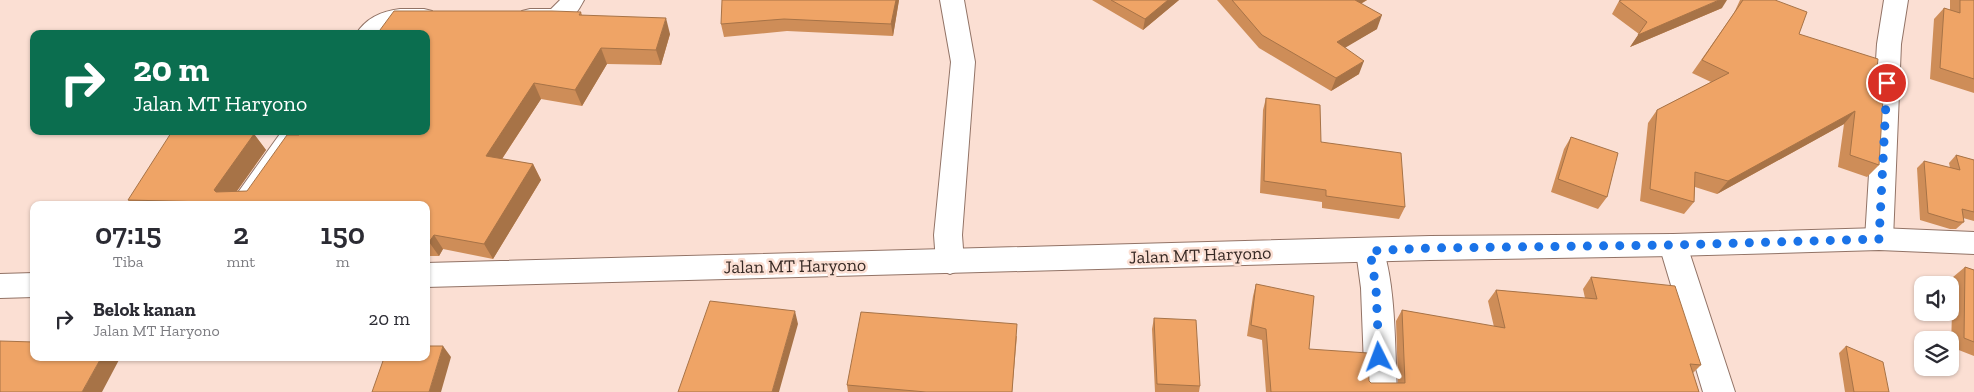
<!DOCTYPE html>
<html lang="id">
<head>
<meta charset="utf-8">
<style>
	:root { --surface:#fff; --page:#f7f7f7; --text:#2b2b33; --muted:#7c7c81 }
	body { margin:0; font-family:"Zilla Slab",serif; background:var(--page); color:var(--text); height:100vh; display:flex; flex-direction:column; font-size:19px; white-space:nowrap }
	* { box-sizing:border-box; margin:0 }
	p { font-size:16px; color:var(--muted) }
	.icon { flex:none; width:28px; height:28px; fill:none; stroke:currentColor; stroke-width:2; stroke-linecap:round; stroke-linejoin:round }
	.map { position:relative; flex:1; overflow:hidden }
	.side { position:absolute; left:30px; top:201px; width:400px; height:160px; display:flex; flex-direction:column; background:var(--surface); border-radius:10px; box-shadow:0 1px 4px #0004 }
	.side>* { flex:none }
	.guide { position:absolute; left:30px; top:30px; width:400px; height:105px; border-radius:10px; box-shadow:0 1px 4px #0004; background:#0b6e4f; color:#fff; overflow:hidden }
	.controls { position:absolute; left:1914px; top:276px; display:grid; gap:10px }
	.controls a { display:grid; place-items:center; width:45px; height:45px; border-radius:10px; background:var(--surface); box-shadow:0 1px 4px #0004; font-size:25px }
	.pin { position:absolute; display:grid; place-items:center; width:42px; height:42px; color:#fff; margin:-21px; border:2px solid #fff; border-radius:50%; box-shadow:0 1px 5px #0007 }
	.me { position:absolute; width:55px; margin:-28px; rotate:357deg; stroke-linejoin:round; filter:drop-shadow(0 0 4px #0008) }
	.turn { display:flex; align-items:center; gap:18px; height:105px; padding:0 20px; font-size:22px }
	.turn .icon { width:65px; height:65px; stroke-width:2.5 }
	.turn b { display:block; font-size:35px; line-height:42px }
	.eta { display:flex; justify-content:space-evenly; align-items:center; height:85px; text-align:center }
	.eta b { font-size:30px; font-weight:600; line-height:35px }
	ul { padding:0; list-style:none }
	li { display:flex; align-items:center; gap:15px; height:65px; padding:0 20px }
	li div { flex:1 }
	li b { display:block; font-size:19px }
	li em { font-style:normal }
	.map>svg:first-child { display:block }
	.lines { fill:none; stroke-linecap:round; stroke-linejoin:round }
	.minor-casing { stroke:#927366; stroke-width:2 }
	.tertiary-casing { stroke:#927366; stroke-width:2 }
	.secondary-casing { stroke:#927366; stroke-width:2 }
	.minor { fill:#fff; fill-rule:evenodd }
	.tertiary { fill:#fff; fill-rule:evenodd }
	.secondary { fill:#fff; fill-rule:evenodd }
	.wall { fill:#ce8d58 }
	.shaded-wall { fill:#a77347 }
	.building { fill:#efa466; stroke:#a77347 }
	.route { stroke:#1a73e8; stroke-width:9; stroke-dasharray:0 16.2 }
	.labels { text-anchor:middle; stroke-width:5; stroke-linejoin:round; paint-order:stroke }
	.street-label { font-size:18px; fill:#362924; stroke:#fbdfd3 }
</style>
</head>
<body>
<div class="map">
<svg width="1974" height="392" viewBox="0 0 1974 392">
	<rect width="100%" height="100%" fill="#fbdfd3"/>
	<g class="lines">
		<!-- minor casing -->
		<g class="minor-casing">
			<path id="minor" d="M560 0H584C581 6 577 12 573 17 560 28 536 27 522 23L518 17 522 11 530 9H551Z
				M940 0H964L975 62 962 235 964 262 960 270 950 274 940 270 936 262 934 235 951 62Z
				M400 9H424L432 11 436 17 432 23 424 25 395 26 383 34H356C366 18 382 11 400 9Z
				M282 131H310L258 205H229Z
				M1673 234 1683 237 1687 245 1735 392H1703L1659 245 1663 237Z
				M1370 239 1380 243C1396 274 1395 354 1397 392H1365L1361 288 1356 251 1360 243Z"/>
		</g>
		<!-- tertiary casing -->
		<g class="tertiary-casing">
			<path id="tertiary" d="M1884 0H1908L1901 44 1893 239 1889 247 1879 250 1869 247 1865 239 1877 44Z"/>
		</g>
		<!-- secondary casing -->
		<g class="secondary-casing">
			<path id="secondary" d="M1879 228 1974 232V254L1879 250 1673 256 1430 260 426 287V263L1430 236 1673 234Z
				M34 273V297L0 298V274Z"/>
		</g>
		<!-- minor -->
		<use href="#minor" class="minor"/>
		<!-- tertiary -->
		<use href="#tertiary" class="tertiary"/>
		<!-- secondary -->
		<use href="#secondary" class="secondary"/>
	</g>
	<!-- wall -->
	<path class="wall" d="M899 0 893 36 787 31 724 37 721 24Z
		M1092 0H1179L1143 30Z
		M1217 0H1367L1361 4 1377 29 1345 47 1359 74 1331 91 1259 48Z
		M1740 0H1775L1799 34 1874 95 1879 165 1867 177 1838 167 1844 124 1717 194 1695 187 1694 202 1684 214 1640 201 1648 123 1657 110 1711 82 1692 73 1734 13Z
		M1950 0H1974V93L1930 79 1934 19 1944 8 1950 10Z
		M1619 1 1722 8 1630 47 1639 34 1612 14Z
		M581 12 582 15 670 34 661 65 607 64 582 106 541 99 502 159 533 164 541 180 493 259 443 249 439 256H426V205H133L128 200 254 134 266 150 237 191H247L299 135Z
		M1266 98 1321 142 1405 207 1399 219 1322 208V202L1260 193 1263 110Z
		M1571 137 1607 197 1598 209 1551 192 1564 149Z
		M1956 155 1974 160V221L1963 218 1964 222 1956 229H1950L1920 220 1917 168 1924 161 1950 168 1949 163Z
		M1965 267 1974 270V356L1951 347 1953 277Z
		M1591 277 1701 365 1693 373 1699 392H1266L1262 340 1247 336 1253 296 1256 284 1309 349 1369 381 1371 383H1398L1396 321 1402 310 1494 327 1488 301 1496 290 1585 298 1583 289Z
		M1154 318 1200 386 1199 392H1155L1152 329Z
		M1017 336 1012 392H848L847 385Z
		M1846 346 1889 392H1845L1839 353Z"/>
	<!-- shaded-wall -->
	<path class="shaded-wall" d="M896 0H899L893 36 891 24Z
		M1168 0H1179L1143 30 1145 19Z
		M1351 0H1367L1347 11Z
		M1719 0H1727L1722 8 1630 47 1638 35Z
		M1382 15 1377 29 1333 55 1337 42Z
		M666 18 670 34 661 65 656 50Z
		M601 48 607 64 582 106 575 90Z
		M1364 61 1359 74 1331 91 1336 78Z
		M534 83 541 99 494 171 486 156Z
		M1855 111 1844 124 1717 194 1728 181Z
		M254 134 266 150 229 202 214 190Z
		M533 164 541 180 493 259 484 244Z
		M434 235 443 249 439 256 429 242Z
		M795 311 798 324 779 392H772Z
		M443 346 451 357 441 392H429Z
		M101 358H120L102 392H82Z"/>
	<!-- building -->
	<path class="building" d="M722 0H896L891 24 784 19 721 24Z
		M1111 0H1168L1145 19Z
		M1232 0H1355L1382 15 1337 42 1364 61 1336 78 1262 35Z
		M1622 0H1719L1638 35 1647 22 1619 1Z
		M1743 0H1775L1807 12 1799 34 1878 59 1874 95 1883 98 1879 165 1850 155 1855 111 1728 181 1695 172 1694 202 1650 189 1657 110 1729 73 1702 60Z
		M1960 0H1974V79L1940 68 1944 8 1960 13Z
		M394 11H552L581 12 579 15 666 18 656 50 601 48 575 90 534 83 486 156 533 164 484 244 434 235 429 242 426 241V205H247L248 203 128 200 171 133 254 134 214 190 216 192 247 191 287 135H299L303 131H426V34H377Z
		M1266 98 1320 105 1321 142 1401 153 1405 207 1326 196V190L1264 181Z
		M1571 137 1618 153 1607 197 1558 179Z
		M1956 155 1974 160V212L1962 209 1964 222H1958L1928 213 1924 161 1960 170Z
		M1965 267 1974 270V342L1964 338Z
		M1591 277 1675 286 1701 365 1690 364 1699 392H1271L1266 329 1251 325 1256 284 1314 296 1309 349 1368 353 1369 381 1371 383H1405L1402 310 1505 328 1496 290 1597 299Z
		M710 301 795 311 772 392H678Z
		M861 312 1017 324 1012 392H926L847 385Z
		M1154 318 1196 320 1200 386 1157 384Z
		M0 341 34 342V358H101L82 392H0Z
		M426 346H443L429 392H372L384 358H426Z
		M1846 346 1883 362 1889 392H1854Z"/>
	<g class="lines">
		<!-- route -->
		<path class="route" d="M1379 357 1376 288 1370 251 1430 248 1673 245 1879 239 1887 83"/>
	</g>
	<g class="labels">
		<!-- street labels -->
		<g class="street-label">
			<text transform="translate(1200 255) rotate(-2)" y="6">Jalan MT Haryono</text>
			<text transform="translate(795 266) rotate(-1)" y="6">Jalan MT Haryono</text>
		</g>
	</g>
</svg>
<div class="controls">
<a><svg class="icon" aria-label="sound" viewBox="0 0 24 24"><path d="M4 9h4l5-4v14l-5-4H4zM17 9q2 3 0 6"/></svg></a>
<a><svg class="icon" aria-label="layers" viewBox="0 0 24 24"><path d="M12 4l9 5-9 5-9-5zM3 14l9 5 9-5"/></svg></a>
</div>
<div class="pin" style="left:1887px;top:83px;background:#d93025"><svg class="icon" aria-label="arrive" viewBox="0 0 24 24"><path d="M6 21V4h12l-3 4 3 4H6"/></svg></div>
<svg class="me" style="left:1379px;top:357px" viewBox="-20 -20 40 40"><path d="M0-17L14 15 0 8-14 15z" fill="#1a73e8" stroke="#fff" stroke-width="4"/></svg>
<div class="guide">
<div class="turn"><svg class="icon" aria-label="right" viewBox="0 0 24 24"><path d="M7 20v-9h11M14 6l5 5-5 5"/></svg><div><b>20 m</b>Jalan MT Haryono</div></div>
</div>
<section class="side">
<div class="eta">
<div><b>07:15</b><p>Tiba</p></div>
<div><b>2</b><p>mnt</p></div>
<div><b>150</b><p>m</p></div>
</div>
<ul>
<li><svg class="icon" aria-label="right" viewBox="0 0 24 24"><path d="M7 20v-9h11M14 6l5 5-5 5"/></svg><div><b>Belok kanan</b><p>Jalan MT Haryono</p></div><em>20 m</em></li>
</ul>
</section>
</div>
</body>
</html>
